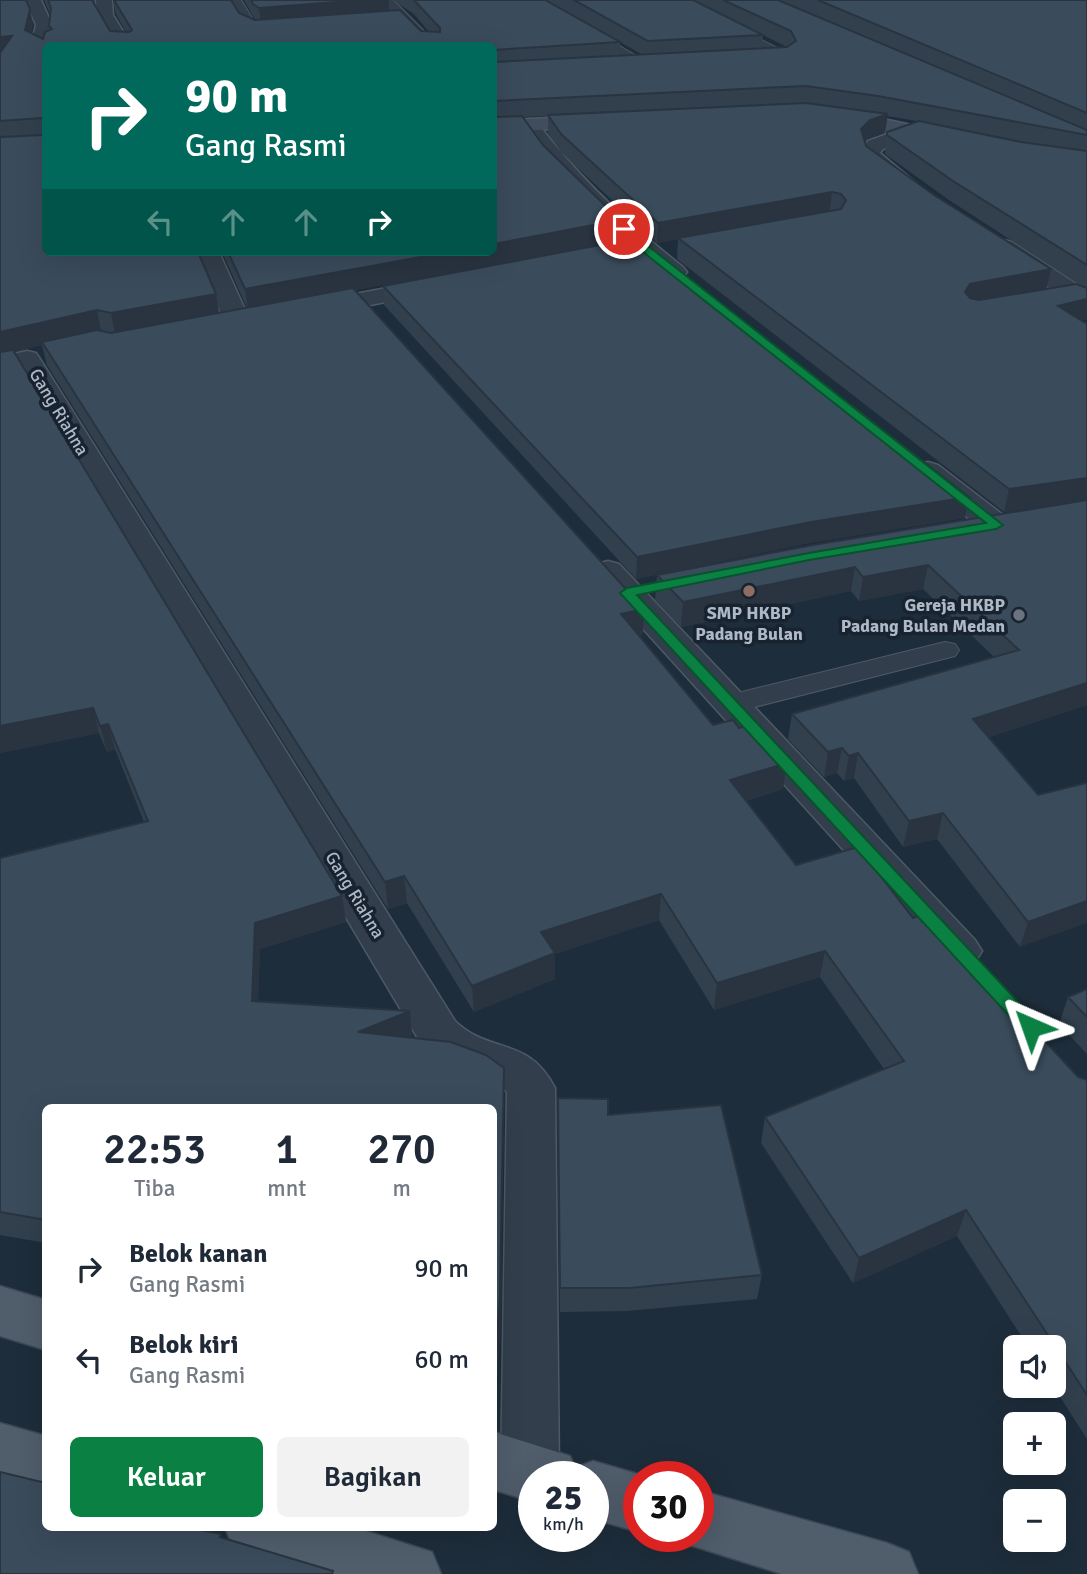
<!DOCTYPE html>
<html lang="id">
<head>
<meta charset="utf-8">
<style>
	:root { --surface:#fff; --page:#f2f2f3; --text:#1f2937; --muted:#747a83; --accent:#0b8043 }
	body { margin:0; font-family:Signika,sans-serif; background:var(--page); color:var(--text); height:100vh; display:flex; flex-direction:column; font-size:26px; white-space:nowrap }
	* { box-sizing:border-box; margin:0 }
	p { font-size:23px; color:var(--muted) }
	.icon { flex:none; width:38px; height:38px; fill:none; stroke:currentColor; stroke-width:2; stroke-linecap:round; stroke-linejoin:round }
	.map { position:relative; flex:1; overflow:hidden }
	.details { position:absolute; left:42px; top:1104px; width:455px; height:427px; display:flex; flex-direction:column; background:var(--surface); border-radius:10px; box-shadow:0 7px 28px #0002 }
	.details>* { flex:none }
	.guide { position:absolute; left:42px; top:42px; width:455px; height:214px; border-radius:10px; box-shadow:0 7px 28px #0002; background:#00695c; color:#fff; overflow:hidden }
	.tools { position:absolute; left:1003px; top:1335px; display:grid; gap:14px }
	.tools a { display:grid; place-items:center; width:63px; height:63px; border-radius:10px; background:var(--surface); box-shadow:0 7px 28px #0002; font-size:35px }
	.speed { position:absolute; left:518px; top:1461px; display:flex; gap:14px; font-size:35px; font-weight:700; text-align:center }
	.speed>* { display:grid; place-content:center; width:91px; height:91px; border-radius:50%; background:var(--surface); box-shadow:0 7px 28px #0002; line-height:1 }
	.speed small { font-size:18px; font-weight:400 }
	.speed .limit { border:10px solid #d22; background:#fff; color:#111 }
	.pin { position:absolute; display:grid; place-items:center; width:60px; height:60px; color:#fff; margin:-30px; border:4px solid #fff; border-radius:50%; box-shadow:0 2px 7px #0007 }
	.me { position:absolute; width:77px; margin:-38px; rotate:317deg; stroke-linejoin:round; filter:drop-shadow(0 0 5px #0008) }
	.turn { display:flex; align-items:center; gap:24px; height:147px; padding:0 28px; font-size:32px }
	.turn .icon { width:91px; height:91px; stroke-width:2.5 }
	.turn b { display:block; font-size:49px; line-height:60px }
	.lanes { display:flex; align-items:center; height:66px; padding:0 28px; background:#0003; justify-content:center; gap:35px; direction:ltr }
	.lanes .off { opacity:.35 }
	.eta { display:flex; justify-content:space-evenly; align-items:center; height:119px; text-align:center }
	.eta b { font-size:42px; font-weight:600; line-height:49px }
	.action { display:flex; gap:14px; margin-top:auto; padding:14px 28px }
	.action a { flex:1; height:80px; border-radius:10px; background:var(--accent); color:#fff; font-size:28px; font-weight:600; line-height:80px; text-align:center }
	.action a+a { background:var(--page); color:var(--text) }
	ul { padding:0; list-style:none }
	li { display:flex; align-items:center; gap:21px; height:91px; padding:0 28px }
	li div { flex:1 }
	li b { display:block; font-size:26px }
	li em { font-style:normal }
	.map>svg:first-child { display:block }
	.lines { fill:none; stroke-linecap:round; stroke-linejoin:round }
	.lane-casing { stroke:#4d5965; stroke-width:2 }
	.street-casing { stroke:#4d5965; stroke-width:3 }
	.secondary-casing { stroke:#4d5965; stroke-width:3 }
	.primary-casing { stroke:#3c4754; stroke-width:3 }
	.lane { fill:#323e4b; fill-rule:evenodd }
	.street { fill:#323e4b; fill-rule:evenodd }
	.secondary { fill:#404d5e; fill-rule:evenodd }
	.primary { fill:#505d6b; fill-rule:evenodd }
	.wall { fill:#32404e; fill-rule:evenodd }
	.shaded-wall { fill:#293440 }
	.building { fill:#3a4b5b; stroke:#293440; stroke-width:2 }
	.route { fill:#0b8043; stroke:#07532c; stroke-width:2 }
	.education-dot { fill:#8d6e63; stroke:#18232f; stroke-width:2.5 }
	.worship-dot { fill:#6b7280; stroke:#18232f; stroke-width:2.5 }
	.labels { text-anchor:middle; stroke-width:7; stroke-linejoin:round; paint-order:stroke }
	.street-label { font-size:18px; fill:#adb9c7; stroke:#18232f }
	.poi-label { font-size:18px; font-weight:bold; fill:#adb9c7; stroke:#18232f; text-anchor:end }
</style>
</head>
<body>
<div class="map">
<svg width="1087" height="1574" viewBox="0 0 1087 1574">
	<rect width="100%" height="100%" fill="#1e2d3b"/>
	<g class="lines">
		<!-- lane casing -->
		<g class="lane-casing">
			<path id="lane" d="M227 0H241L255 23 277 25 284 29 277 33 245 30Z
				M379 0H393L439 46H424Z
				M523 0H540L654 66 647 70 642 69Z
				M665 0H682L793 56 781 63H757L755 60 757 57 773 55Z
				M945 642 955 644 959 650 955 656 731 713 721 711 716 704 721 697Z"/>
		</g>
		<!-- street casing -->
		<g class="street-casing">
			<path id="street" d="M25 0H41L52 25 49 43 53 46H46V53L31 45 36 25Z
				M96 0H112L113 15 132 46H115L97 15Z
				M529 119 536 121C578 177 628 224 683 267L687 272 683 277H667C611 232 560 184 519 125Z
				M912 125 919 127 922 131 919 135 883 149 880 153 917 184 913 188C893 194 871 169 860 153L868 141Z
				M1004 240 1012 242 1087 291V309L1078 307 996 252 993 247 996 242Z
				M195 252H219L251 323 247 328 238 331 229 328 225 323Z
				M433 279 442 281 445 286 442 291 314 316 305 314 302 309 305 304 314 302Z
				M27 351 36 353 40 359 455 1021C490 1055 528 1035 555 1088L559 1471 557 1477H534V1499L530 1500 509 1492 501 1471 507 1092C485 1067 447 1071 423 1047L20 369 0 373V357Z
				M928 462 938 465 1007 518 1011 525 1007 532 996 534 985 532 918 477 913 471 918 465Z
				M608 561 619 564 975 940 982 951 975 962 960 967 945 962 597 578 592 571 597 564Z"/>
		</g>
		<!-- secondary casing -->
		<g class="secondary-casing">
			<path id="secondary" d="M835 109 950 133 957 135 960 139 957 143 950 145 828 119 825 115 828 111Z
				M600 115 607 117 610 121 607 125 494 133V121Z"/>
		</g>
		<!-- primary casing -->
		<g class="primary-casing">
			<path id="primary" d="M0 1286 46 1300V1350L0 1336Z
				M0 1423 46 1436V1494L0 1481Z
				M494 1432 570 1456 575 1468 593 1461 648 1477H639V1532L593 1519V1477H534V1502L494 1490Z
				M698 1490 887 1543 909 1552 918 1574H782L677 1541 675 1536H698Z
				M225 1528H356L432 1552 441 1574H309L234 1549Z"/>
		</g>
		<!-- lane -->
		<use href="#lane" class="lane"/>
		<!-- street -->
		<use href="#street" class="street"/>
		<!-- secondary -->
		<use href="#secondary" class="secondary"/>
		<!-- primary -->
		<use href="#primary" class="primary"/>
	</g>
	<!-- wall -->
	<path class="wall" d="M0 0 33 25 31 33 43 39 50 31 49 26 50 14 44 0H94V4L110 31 126 32 116 14 113 0 239 13 255 20 244 0H389V11L421 31 429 32 414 14 393 0H545L620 42 619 56 643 55 545 0H778L823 19 780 0H1087V319L1081 321 1087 705 989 737 1038 795 1086 783 1020 947 937 839 903 847 854 778 844 781 837 773 824 777 788 739 792 714 994 657 923 589 859 601 851 591 681 627 655 600 657 575 1083 501 1004 512 677 259 678 239 657 243 561 152 548 133V116L523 117 543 145 620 220V240L355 290 643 635H639L713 725 739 728 787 763 783 789 746 801 796 865 913 918 1078 1077 1087 1080V1439L1053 1386 1054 1348H1029L957 1236 853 1283 761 1143 765 1117 884 1069 820 977 714 1010 659 920 555 954V979L474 1012 407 903 388 909 47 365 42 345 14 352 342 896 346 922 260 949 258 1001 410 1011 412 1037H411L504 1068V1093L501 1318 496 1391H494V1108H46V1243L0 1235V858L144 822 115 749 107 752 99 733 0 753ZM763 35 787 47 762 48ZM46 46H494V252H222L247 308 219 313 216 294ZM887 116 917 121 887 132 885 154 949 200 1083 287 1046 289 866 146 865 141 867 139 885 132ZM984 134 1035 144 1021 142Z
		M383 286 965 518 808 543 636 579 384 305Z
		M1087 989V1054L1059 1024 1068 997Z
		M558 1098 608 1115 762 1275 757 1299 627 1311 560 1312Z"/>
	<!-- shaded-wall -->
	<path class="shaded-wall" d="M363 0H389V14L261 23 259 8Z
		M30 9 33 25 29 46 25 30Z
		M12 36 0 54V37Z
		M888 114 885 132 867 139 858 147 861 129 870 120Z
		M832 192 830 211 657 243 658 223Z
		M620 220V240L248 310 245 289 448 252H494V244Z
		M1051 269 1046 290 966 304 965 292 970 284Z
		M216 294 219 315 115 334 111 313Z
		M1087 299V319L1053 327 1058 306Z
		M97 310 101 331 42 342V345L0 355V332Z
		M1087 478V500L1004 512 1009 489Z
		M969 497 965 518 808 543 636 579 637 557 811 522Z
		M928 565 923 589 859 601 863 577Z
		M855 567 851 591 681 627 683 602Z
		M644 609 643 635 620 639 621 614Z
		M1087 683V705L967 744 973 719Z
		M93 708 99 733 0 753V726Z
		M108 724 115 749 107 752 100 726Z
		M842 748 837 773 824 777 828 752Z
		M858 753 854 778 844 781 849 756Z
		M787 763 783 789 727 807 730 780Z
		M943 813 937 839 903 847 909 821Z
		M404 876 407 903 388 909 385 882Z
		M661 894 659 920 555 954V979L474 1012 472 986 541 932Z
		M342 896 346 922 260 949 257 1026 252 1001 255 923Z
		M1087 901V923L1020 947 1028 922Z
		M825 951 820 977 714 1010 717 983Z
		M410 1011 412 1037 362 1057 358 1032Z
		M504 1068V1093L501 1318 496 1391 495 1368Z
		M966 1210 957 1236 853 1283 859 1258Z"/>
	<!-- building -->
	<path class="building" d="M0 0H26L30 9 25 30 43 39 45 32 52 29 49 26 51 8 48 0H92L110 31 129 32 132 30 114 0H231L239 13 255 20 400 10 421 31 440 32V28L414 0H545L620 42 494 50V46H46V252H198L216 294 111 313 97 310 0 332V137L42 135 45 133V121L42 118 0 121V53L12 36 0 37Z
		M251 0H363L259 8 253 4Z
		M574 0H693L763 35 648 41Z
		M723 0H778L1087 130V135L878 96 806 86 494 101V62L787 47 796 41 791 31Z
		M818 0H1087V113Z
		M806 103 888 114 870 120 861 129 866 146 934 195 1051 269 970 284 965 292 970 298 979 300 1076 284 1087 288V299L1058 306 1087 324V478L1009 489 678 238 841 209 846 200 841 194 832 192 658 223 561 134 548 115Z
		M522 116 543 145 620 220 494 244V117Z
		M919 121 1021 142 1087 151V265L953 181 887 135V132Z
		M637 238 969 497 811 522 637 557 383 286Z
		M228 252H448L245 289Z
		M353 288 644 609 621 614 713 725 733 720 739 728 751 724 787 763 730 780 796 865 858 847 913 918 926 913 1078 1077 1087 1080V1395L966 1210 859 1258 765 1117 904 1061 825 951 717 983 661 894 541 932 555 953 472 986 404 876 385 882 42 342 97 330 111 333Z
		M13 350 342 896 255 923 252 1001 410 1011 358 1032 451 1042 486 1055 504 1068 500 1294 495 1368H494V1108H46V1220L0 1212V858L148 821 108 724 100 726 93 708 0 726V352Z
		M1087 500V683L973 719 1038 795 1086 783 1087 784V901L1028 922 943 813 909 821 858 753 849 756 842 748 828 752 792 714 1019 650 928 565 863 577 855 567 683 602 657 575 813 545Z
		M1087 989V1017L1068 997Z
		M558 1098 608 1099V1115L721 1105 762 1275 629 1288H560Z
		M0 1472 46 1483V1528H190L221 1534 220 1537 333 1571 332 1574H0Z"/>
	<!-- route -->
	<path class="route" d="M624 227 1003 525 996 529 809 560 637 595 1037 1022 1040 1027 1037 1032 1031 1034 1024 1032 620 593 627 588 809 553 986 523 648 256 621 231 620 229Z"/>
	<!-- markers -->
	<circle class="education-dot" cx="749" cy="591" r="7"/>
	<circle class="worship-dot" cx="1019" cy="615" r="7"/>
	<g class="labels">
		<!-- street labels -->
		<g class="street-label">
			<text transform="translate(59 412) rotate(59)" y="6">Gang Riahna</text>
			<text transform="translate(355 895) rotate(59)" y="6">Gang Riahna</text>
		</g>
		<!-- poi labels -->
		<g class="poi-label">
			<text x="1005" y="611">Gereja HKBP<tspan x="1005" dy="21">Padang Bulan Medan</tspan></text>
			<text x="749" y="619" text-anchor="middle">SMP HKBP<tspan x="749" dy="21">Padang Bulan</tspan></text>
		</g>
	</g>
</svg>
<div class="tools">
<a><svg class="icon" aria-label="sound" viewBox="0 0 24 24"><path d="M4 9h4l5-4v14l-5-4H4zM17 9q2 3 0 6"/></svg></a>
<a>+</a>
<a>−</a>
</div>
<div class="speed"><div>25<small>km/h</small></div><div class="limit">30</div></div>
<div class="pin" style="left:624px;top:229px;background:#d93025"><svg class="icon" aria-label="arrive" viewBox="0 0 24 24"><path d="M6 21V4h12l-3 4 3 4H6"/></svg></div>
<svg class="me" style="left:1031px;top:1027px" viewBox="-20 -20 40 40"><path d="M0-17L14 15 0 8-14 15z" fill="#0b8043" stroke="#fff" stroke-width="4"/></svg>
<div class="guide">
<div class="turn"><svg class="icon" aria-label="right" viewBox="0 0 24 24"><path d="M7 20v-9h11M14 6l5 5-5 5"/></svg><div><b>90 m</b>Gang Rasmi</div></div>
<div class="lanes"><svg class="icon off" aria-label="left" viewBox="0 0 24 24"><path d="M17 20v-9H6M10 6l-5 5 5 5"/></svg><svg class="icon off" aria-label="ahead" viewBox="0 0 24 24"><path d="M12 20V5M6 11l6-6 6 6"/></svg><svg class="icon off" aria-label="ahead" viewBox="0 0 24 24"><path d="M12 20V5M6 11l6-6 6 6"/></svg><svg class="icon" aria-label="right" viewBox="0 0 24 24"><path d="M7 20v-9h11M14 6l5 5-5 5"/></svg></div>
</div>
<section class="details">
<div class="eta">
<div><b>22:53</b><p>Tiba</p></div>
<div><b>1</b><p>mnt</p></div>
<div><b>270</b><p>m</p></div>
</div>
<ul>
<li><svg class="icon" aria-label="right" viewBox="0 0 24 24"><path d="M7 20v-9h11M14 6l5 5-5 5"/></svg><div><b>Belok kanan</b><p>Gang Rasmi</p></div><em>90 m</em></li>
<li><svg class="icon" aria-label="left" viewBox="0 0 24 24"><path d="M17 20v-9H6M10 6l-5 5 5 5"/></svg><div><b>Belok kiri</b><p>Gang Rasmi</p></div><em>60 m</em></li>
</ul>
<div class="action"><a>Keluar</a><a>Bagikan</a></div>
</section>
</div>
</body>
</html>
